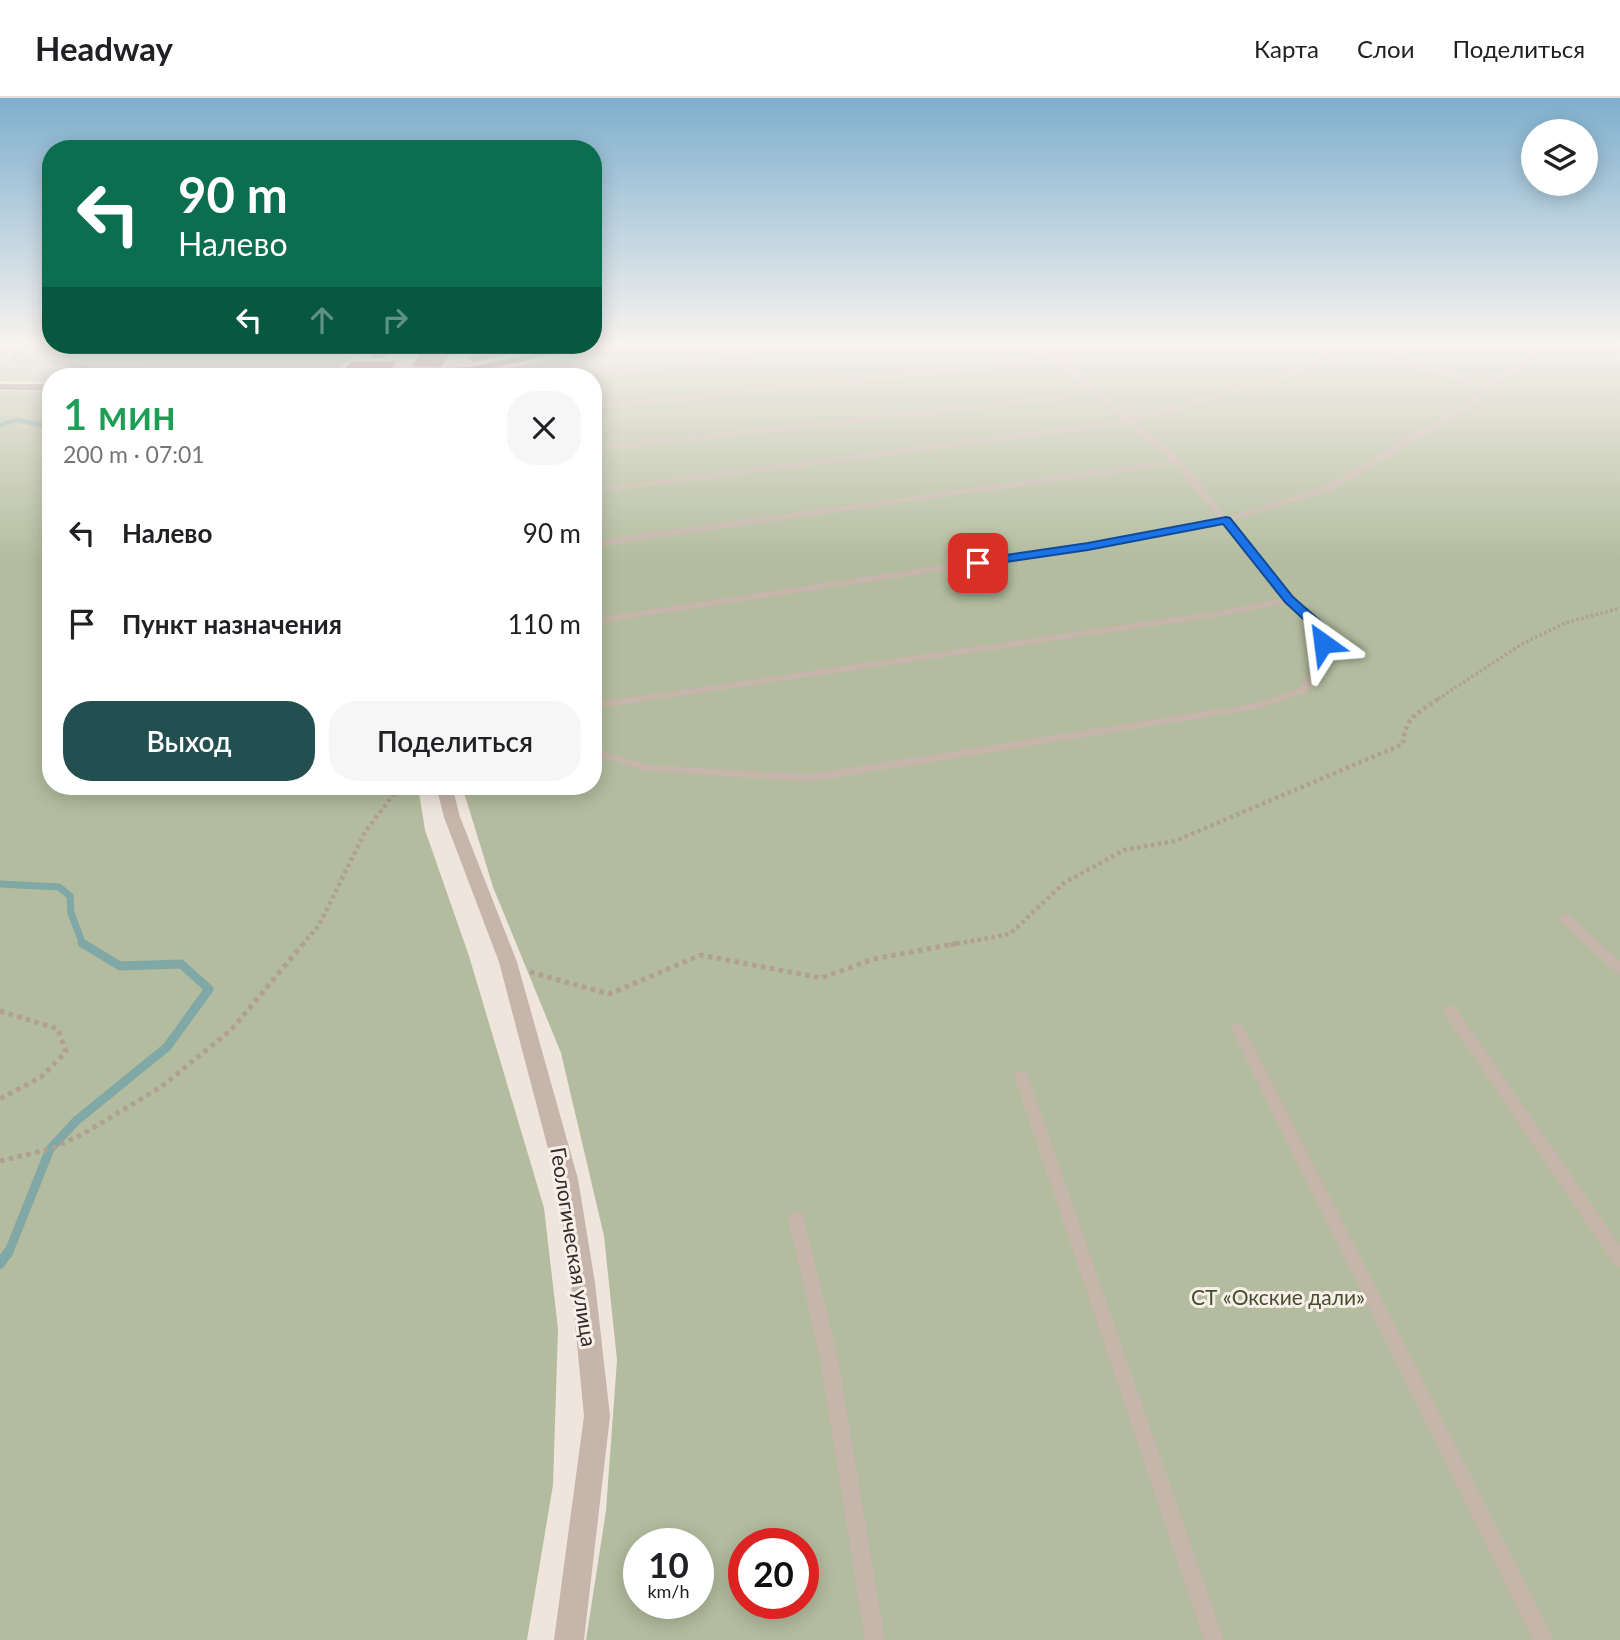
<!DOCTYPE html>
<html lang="ru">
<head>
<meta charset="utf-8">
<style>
	:root { --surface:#fff; --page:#f6f6f6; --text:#202124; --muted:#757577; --line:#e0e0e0; --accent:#234f50 }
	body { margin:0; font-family:Lato,sans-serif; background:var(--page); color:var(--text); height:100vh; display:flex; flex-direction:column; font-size:26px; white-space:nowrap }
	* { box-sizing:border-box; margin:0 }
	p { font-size:23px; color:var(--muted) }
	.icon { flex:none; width:38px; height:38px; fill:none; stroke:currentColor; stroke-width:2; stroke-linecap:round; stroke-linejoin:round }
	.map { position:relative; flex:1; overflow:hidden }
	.panel { position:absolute; left:42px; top:270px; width:560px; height:427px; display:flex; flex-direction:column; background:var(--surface); border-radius:28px; box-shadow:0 4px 18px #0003 }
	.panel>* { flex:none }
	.top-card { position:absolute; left:42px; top:42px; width:560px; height:214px; border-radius:28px; box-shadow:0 4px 18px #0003; background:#0b6e4f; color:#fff; overflow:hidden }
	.fabs { position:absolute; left:1521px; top:21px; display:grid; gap:14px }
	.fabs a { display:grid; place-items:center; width:77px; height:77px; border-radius:50%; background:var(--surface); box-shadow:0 4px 18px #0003; font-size:35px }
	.speed { position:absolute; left:623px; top:1430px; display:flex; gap:14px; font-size:35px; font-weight:700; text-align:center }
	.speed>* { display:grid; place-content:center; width:91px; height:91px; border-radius:50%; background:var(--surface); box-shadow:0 4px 18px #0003; line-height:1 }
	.speed small { font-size:18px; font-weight:400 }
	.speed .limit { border:10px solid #d22; background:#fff; color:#111 }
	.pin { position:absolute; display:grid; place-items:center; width:60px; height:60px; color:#fff; margin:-30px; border-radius:14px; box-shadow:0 4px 10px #0006 }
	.me { position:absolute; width:77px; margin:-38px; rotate:329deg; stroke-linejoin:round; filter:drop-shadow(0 0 5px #0008) }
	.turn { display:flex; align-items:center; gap:24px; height:147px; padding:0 21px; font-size:32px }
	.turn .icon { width:91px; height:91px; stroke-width:2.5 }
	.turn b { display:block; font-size:49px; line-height:60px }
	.lanes { display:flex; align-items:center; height:66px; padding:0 21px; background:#0003; justify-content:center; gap:35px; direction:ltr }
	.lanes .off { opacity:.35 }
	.round { display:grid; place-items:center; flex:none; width:74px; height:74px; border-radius:28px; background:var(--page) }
	.summary { display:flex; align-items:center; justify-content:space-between; height:119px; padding:0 21px }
	h1 { font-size:42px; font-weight:600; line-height:52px; color:#1e9e55 }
	.cta { display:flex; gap:14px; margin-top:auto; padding:14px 21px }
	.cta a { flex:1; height:80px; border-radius:28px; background:var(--accent); color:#fff; font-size:28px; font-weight:600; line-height:80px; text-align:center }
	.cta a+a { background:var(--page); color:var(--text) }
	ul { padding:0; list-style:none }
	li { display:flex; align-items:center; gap:21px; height:91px; padding:0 21px }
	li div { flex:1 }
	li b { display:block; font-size:26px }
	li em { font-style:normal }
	header { display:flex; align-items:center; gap:42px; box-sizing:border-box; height:98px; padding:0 35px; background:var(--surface); border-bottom:2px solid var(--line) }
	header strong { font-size:33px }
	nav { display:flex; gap:38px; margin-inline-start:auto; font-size:24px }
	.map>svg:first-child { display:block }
	.green { fill:#b3bc9e; fill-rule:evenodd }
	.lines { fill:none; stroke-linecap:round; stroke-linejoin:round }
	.stream-far3 { stroke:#7fa8a7; stroke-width:4.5 }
	.stream-far2 { stroke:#7fa8a7; stroke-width:7 }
	.stream-far1 { stroke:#7fa8a7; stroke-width:9 }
	.stream { stroke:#7fa8a7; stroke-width:10 }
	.building { fill:#b66552 }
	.path-far3 { stroke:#b19f94; stroke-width:2.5; stroke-dasharray:2 2; stroke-linecap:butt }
	.path-far2 { stroke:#b19f94; stroke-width:3.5; stroke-dasharray:2.5 2.5; stroke-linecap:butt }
	.path-far1 { stroke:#b19f94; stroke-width:4.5; stroke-dasharray:3.5 3.5; stroke-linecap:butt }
	.path { stroke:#b19f94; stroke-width:5; stroke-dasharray:4.5 4.5; stroke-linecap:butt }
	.lane { fill:#c5b5aa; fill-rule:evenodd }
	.street { fill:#c5b5aa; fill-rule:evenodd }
	.secondary { fill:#98847c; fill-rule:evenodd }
	.route { fill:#1a73e8; stroke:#114b97; stroke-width:2 }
	.labels { text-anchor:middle; stroke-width:6; stroke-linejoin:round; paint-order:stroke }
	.near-street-label { font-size:21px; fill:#332b28; stroke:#f7efe8 }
	.near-park-label { font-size:21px; fill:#454f2f; stroke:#f7efe8 }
</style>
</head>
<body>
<header>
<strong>Headway</strong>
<nav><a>Карта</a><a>Слои</a><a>Поделиться</a></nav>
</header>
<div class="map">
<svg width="1620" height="1542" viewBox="0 0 1620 1542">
	<rect width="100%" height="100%" fill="#efe5dc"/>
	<!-- green -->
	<path class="green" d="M0 248H364L335 275 257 278H51V284L0 283Z
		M617 248H1620V1542H586L606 1413 617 1262 604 1138 561 955 493 789 462 688H593V278H468ZM639 1446H698V1505H639ZM744 1446H803V1505H744Z
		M51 292V688H418L425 732 469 858 544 1110 558 1231 553 1387 527 1542H0V293Z"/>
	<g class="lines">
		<!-- stream-far3 -->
		<path class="stream-far3" d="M29 248 12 259 17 263 59 264 97 272 142 271 147 276
			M0 327 17 322 51 329"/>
		<!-- stream-far2 -->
		<path class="stream-far2" d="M0 786 59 789 70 798 71 815 83 847"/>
		<!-- stream-far1 -->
		<path class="stream-far1" d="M8 1156 50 1051 76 1023 167 949 209 891 181 866 120 868 82 845"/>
		<!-- stream -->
		<path class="stream" d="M0 1166 8 1154"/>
	</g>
	<!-- building -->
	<path class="building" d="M380 248H395L384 260H369Z
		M426 248H455L441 269 412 268Z
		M517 248 535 249 474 264 468 259Z
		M396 263 392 270 345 271 350 264Z"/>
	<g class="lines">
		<!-- path-far3 -->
		<path class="path-far3" d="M289 278 294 254 290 248"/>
		<!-- path-far2 -->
		<path class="path-far2" d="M1438 601 1522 546 1565 525 1620 510"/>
		<!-- path-far1 -->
		<path class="path-far1" d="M302 847 319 827 365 734 400 688
			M950 847 1010 836 1064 785 1124 752 1175 743 1403 646C1405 618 1419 614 1441 599"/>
		<!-- path -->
		<path class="path" d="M530 874 609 896 701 857 821 880 874 861 959 845
			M0 913 58 931 66 954 41 979 0 1001
			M0 1063 50 1051 81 1037 161 989 231 932 304 845"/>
		<!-- lane -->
		<path class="lane" d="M640 248H653L527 278H516Z
			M830 248H853L593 279 582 278 585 276Z
			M1040 248H1047L1056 256 1082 248H1093L1060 259 1132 320 1267 283 1350 248H1365L1487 286 1548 248H1556L1490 290 1475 308 1330 393 1230 423 1292 500 1323 527 1331 561 1306 595 1253 612 810 684 647 673 593 657V650L648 667 810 676 1251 606 1298 591 1321 561 1315 530 1287 505 1230 517 593 611V605L1230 511 1283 500 1223 425 1088 451 593 526V520L1088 445 1219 421 1175 366 593 449V443L1171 362 1129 326 593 395V391L1124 322 1091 293 1060 302 593 353V349L1059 298 1087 290 1053 260 1037 265 593 312V308L1037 261 1050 257ZM1357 250 1483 290 1469 304 1324 389 1227 419 1180 361 1136 324 1271 285Z
			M1566 816 1571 818 1620 863V876L1615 874 1561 824 1560 821 1561 818Z
			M1450 908 1455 909 1620 1147V1169L1614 1166 1445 917 1443 913 1445 909Z
			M1238 926 1243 927 1245 931 1554 1542H1533L1231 931 1233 927Z
			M1021 972 1026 974 1028 978 1224 1542H1204L1014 978 1016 974Z
			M796 1113 802 1115 804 1120 838 1261 885 1542H865L820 1261 788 1120 790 1115Z"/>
		<!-- street -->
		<path class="street" d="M436 688H452L460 719 517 864 578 1081 595 1185 610 1318 584 1542H554L584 1318 571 1185 556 1081 499 864 444 719Z"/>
		<!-- secondary -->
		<path class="secondary" d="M571 248H591L470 275 356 278 361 275 470 269Z
			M0 286H51V292H0Z"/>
	</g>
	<!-- sky -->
	<linearGradient id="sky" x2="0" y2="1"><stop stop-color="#7eafce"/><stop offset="0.53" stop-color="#f8f3ef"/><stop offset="1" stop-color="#f8f3ef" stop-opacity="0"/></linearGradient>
	<rect width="1620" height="464" fill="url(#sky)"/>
	<!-- route -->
	<path class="route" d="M1226 419 1230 420 1293 499 1325 527 1329 545 1327 548H1318L1314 531 1285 504 1223 426 1088 452 978 468 972 465 978 461 1088 445Z"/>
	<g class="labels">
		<!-- near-street labels -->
		<g class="near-street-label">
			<text transform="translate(573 1149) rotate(81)" y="7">Геологическая улица</text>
		</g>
		<!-- near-park labels -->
		<g class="near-park-label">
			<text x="1278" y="1207">СТ «Окские дали»</text>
		</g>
	</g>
</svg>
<div class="fabs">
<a><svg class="icon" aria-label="layers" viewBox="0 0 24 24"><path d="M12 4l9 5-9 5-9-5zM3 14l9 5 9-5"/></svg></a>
</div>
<div class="speed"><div>10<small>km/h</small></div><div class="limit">20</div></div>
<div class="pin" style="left:978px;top:465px;background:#d93025"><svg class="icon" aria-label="arrive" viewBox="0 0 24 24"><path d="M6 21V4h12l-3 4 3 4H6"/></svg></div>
<svg class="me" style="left:1323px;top:545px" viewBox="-20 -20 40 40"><path d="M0-17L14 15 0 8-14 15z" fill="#1a73e8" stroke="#fff" stroke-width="4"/></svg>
<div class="top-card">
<div class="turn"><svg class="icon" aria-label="left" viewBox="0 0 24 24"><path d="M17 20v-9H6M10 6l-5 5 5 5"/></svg><div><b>90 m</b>Налево</div></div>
<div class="lanes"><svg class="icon" aria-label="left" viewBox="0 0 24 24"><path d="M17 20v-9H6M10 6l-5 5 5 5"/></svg><svg class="icon off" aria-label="ahead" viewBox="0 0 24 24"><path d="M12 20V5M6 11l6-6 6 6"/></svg><svg class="icon off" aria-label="right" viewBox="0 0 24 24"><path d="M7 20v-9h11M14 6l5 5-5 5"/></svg></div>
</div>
<section class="panel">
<div class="summary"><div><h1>1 мин</h1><p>200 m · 07:01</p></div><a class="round"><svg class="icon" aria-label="close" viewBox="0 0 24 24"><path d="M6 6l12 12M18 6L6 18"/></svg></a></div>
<ul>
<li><svg class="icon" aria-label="left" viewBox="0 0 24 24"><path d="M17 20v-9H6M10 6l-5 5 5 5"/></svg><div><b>Налево</b></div><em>90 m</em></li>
<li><svg class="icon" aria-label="arrive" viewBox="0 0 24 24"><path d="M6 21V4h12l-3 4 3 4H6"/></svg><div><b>Пункт назначения</b></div><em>110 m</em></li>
</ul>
<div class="cta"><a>Выход</a><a>Поделиться</a></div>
</section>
</div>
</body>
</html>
